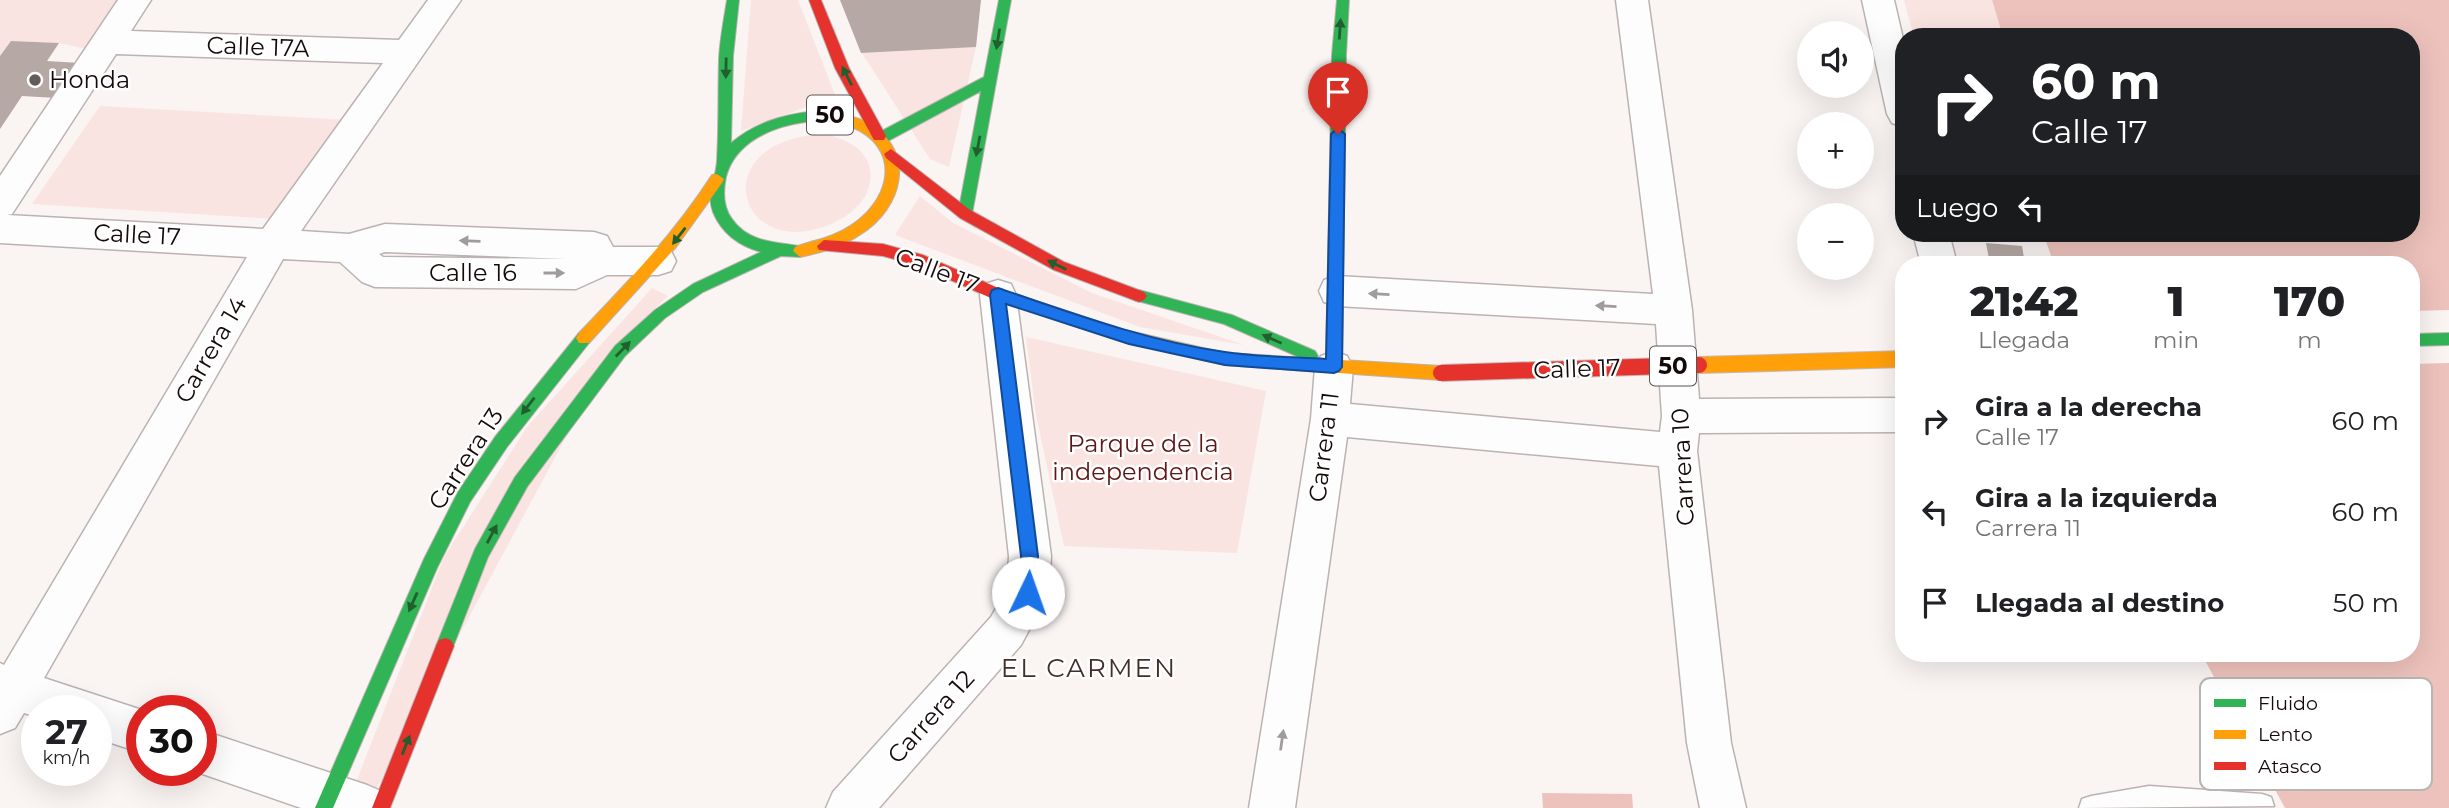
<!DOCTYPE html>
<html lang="es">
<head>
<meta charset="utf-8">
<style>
	:root { --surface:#fff; --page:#f6f6f6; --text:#202124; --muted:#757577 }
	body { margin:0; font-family:Montserrat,sans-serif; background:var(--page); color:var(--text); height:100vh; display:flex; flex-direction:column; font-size:26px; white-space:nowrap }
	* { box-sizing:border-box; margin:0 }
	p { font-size:23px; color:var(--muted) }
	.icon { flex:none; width:38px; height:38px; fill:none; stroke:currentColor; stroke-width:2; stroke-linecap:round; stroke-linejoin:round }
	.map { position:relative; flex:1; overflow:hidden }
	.drawer { position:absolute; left:1895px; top:256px; width:525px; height:406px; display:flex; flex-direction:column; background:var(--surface); border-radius:28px; box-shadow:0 7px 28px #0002 }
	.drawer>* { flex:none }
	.top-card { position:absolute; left:1895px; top:28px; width:525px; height:214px; border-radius:28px; box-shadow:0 7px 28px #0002; background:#202124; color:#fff; overflow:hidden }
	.fabs { position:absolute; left:1797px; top:21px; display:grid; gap:14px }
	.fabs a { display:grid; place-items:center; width:77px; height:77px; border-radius:50%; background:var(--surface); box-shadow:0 7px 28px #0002; font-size:35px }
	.speed { position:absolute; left:21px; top:695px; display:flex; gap:14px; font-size:35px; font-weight:700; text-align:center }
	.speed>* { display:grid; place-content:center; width:91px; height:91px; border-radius:50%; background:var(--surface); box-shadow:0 7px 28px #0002; line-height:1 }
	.speed small { font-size:18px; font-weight:400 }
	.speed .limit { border:10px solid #d22; background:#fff; color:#111 }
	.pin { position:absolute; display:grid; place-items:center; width:60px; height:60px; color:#fff; margin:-72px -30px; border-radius:50% 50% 50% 0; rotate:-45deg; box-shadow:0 0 7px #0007 }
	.pin .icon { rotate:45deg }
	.me { position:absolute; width:77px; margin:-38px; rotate:3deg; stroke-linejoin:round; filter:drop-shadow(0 0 5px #0008) }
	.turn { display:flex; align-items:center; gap:24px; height:147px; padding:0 21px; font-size:32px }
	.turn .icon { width:91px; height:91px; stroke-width:2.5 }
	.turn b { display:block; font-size:49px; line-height:60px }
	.then { display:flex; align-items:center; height:66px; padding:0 21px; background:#0003; gap:14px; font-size:26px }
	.eta { display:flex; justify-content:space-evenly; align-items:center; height:119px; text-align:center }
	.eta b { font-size:42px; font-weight:800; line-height:49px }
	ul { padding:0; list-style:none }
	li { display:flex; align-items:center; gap:21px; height:91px; padding:0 21px }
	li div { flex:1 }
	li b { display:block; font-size:26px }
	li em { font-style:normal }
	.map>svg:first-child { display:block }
	.green { fill:#f9e4e1 }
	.water { fill:#eec2bc }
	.pier { fill:#faf4f3 }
	.building { fill:#b5a8a5 }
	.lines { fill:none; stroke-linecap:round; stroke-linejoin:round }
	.lane-casing { stroke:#bbb3b2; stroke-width:3 }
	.street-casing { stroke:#bbb3b2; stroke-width:3 }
	.fast-casing { stroke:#bbb3b2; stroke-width:2 }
	.slow-casing { stroke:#bbb3b2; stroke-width:2 }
	.jam-casing { stroke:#bbb3b2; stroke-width:2 }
	.lane { fill:#fefdfd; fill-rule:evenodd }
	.street { fill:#fefdfd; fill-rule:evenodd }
	.fast { fill:#30b455; fill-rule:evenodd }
	.slow { fill:#ff9f0a; fill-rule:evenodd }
	.jam { fill:#e5322d; fill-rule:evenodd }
	.slow-bridge-casing { stroke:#c3b9b8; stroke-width:18; stroke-linecap:butt }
	.jam-bridge-casing { stroke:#c3b9b8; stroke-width:18; stroke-linecap:butt }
	.slow-bridge { stroke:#ff9f0a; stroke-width:16 }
	.jam-bridge { stroke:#e5322d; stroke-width:16 }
	.oneway { fill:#225f2f }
	.oneway2 { fill:#a09c9b }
	.route { fill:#1a73e8; stroke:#114b97; stroke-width:2 }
	.poi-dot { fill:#645c5b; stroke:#fff; stroke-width:2.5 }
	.labels { text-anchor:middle; stroke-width:5; stroke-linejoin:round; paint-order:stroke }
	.shield { fill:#fff; stroke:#5a5453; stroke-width:2 }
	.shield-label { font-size:23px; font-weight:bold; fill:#140a09 }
	.street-label { font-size:24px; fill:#140a09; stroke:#fff }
	.poi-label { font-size:24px; fill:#140a09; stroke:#fff; text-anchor:start }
	.park-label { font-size:24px; fill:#5e1715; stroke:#fff }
	.neighbourhood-label { font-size:26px; letter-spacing:2px; fill:#432d2b; stroke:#fff }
	.key { fill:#fff; stroke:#b8b6b5; stroke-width:2 }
	.key-label { font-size:19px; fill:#140a09 }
</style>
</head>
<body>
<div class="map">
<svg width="2449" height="808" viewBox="0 0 2449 808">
	<rect width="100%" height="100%" fill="#faf4f3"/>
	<!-- green -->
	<path class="green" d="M0 0H124L91 50 59 43 11 41 0 56Z
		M751 0H798L839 105 806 107 741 131Z
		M1904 0H1992L2003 37H1914Z
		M976 47 949 167 930 159 862 53Z
		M100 106 347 120 275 219 32 204Z
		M824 134C851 140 877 154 869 186 865 203 849 216 833 223 738 266 701 140 824 134Z
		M920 196 953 223 1092 293 1244 345 1140 327 895 235Z
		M652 288 668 296 614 348 372 797 353 790 444 557 527 427Z
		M1026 337 1266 391 1237 553 1064 546 1036 415Z"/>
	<!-- water -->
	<path class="water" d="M1992 0H2449V808H2285L2201 653H2412V264H2054L2043 233H2412V37H2003Z
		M1542 793 1632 794 1633 808H1543Z"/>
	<!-- pier -->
	<path class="pier" d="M2449 310V363L2412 364V311Z"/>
	<!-- building -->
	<path class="building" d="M840 0H981L976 47 861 53Z
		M11 41 59 43 47 61 80 63 57 98 22 96 0 129V56Z
		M1971 233H2031L2032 238 1971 235Z
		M1986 243 2022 246 2025 264H1990Z"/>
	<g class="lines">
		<!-- lane casing -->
		<g class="lane-casing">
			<path id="lane" d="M2149 786 2262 794 2271 797 2274 806 2079 808 2082 799 2091 796Z"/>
		</g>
		<!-- street casing -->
		<g class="street-casing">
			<path id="street" d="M118 0H151L131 31 399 40 428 0H461L301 231 349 234 385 224 594 232 607 236 613 247H658L671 251 676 261 671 271 658 275H607L576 289 375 287 362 282 340 262 283 259 44 678 142 710V753L96 738V710H37V717L24 713 15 728 0 734V663L4 665 247 257 0 243V176ZM116 54 383 63 263 229 7 215 12 214ZM385 252 567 259 383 257 379 254Z
				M1616 0H1648L1692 310 1699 399 1904 398V432L1699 433 1697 451 1731 743 1746 808H1700L1687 743 1659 466 1347 437 1295 808H1249L1311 419 1315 367 1321 356 1334 351 1347 356 1353 367 1350 404 1660 432 1662 416 1656 324 1337 306 1324 302 1319 291 1324 280 1337 276 1653 294Z
				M1862 0H1894L1904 43V127L1892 123 1887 114Z
				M1913 233H1949L1957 264H1921Z
				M998 280 1011 284 1016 295 1051 556 1049 593 1021 645 879 808H826L833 792 991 617 1007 589 1009 556 980 295 985 284Z
				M201 730 367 785 383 792 390 808H301L191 770H201Z"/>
		</g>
		<!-- fast casing -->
		<g class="fast-casing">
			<path id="fast" d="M727 0H739L733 56 731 143C759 119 794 112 829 110L836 115C829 123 816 121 806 122 773 126 735 142 726 177 723 191 723 207 732 219 754 251 800 239 807 251L800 257 781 256 703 292 665 318 625 356 527 487 488 557 451 652 445 654 439 652 436 646 475 549 515 477 615 346 655 310 693 284 761 252C740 246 722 234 713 212 706 193 716 179 717 161 719 127 718 93 719 59 720 39 724 19 727 0Z
				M999 0H1011L972 214 965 220 958 214 981 91 886 142H876L874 138 876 134 984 77Z
				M1337 0H1349L1346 55 1342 367 1339 372H1329L1326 367 1332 55Z
				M1139 290 1232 315 1315 351 1318 356 1315 361 1310 362 1224 324 1134 300 1131 296Z
				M584 332 589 333 592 338 589 343 507 447 470 502 437 568 333 808H315L424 559 458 492 495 437 579 333Z
				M2449 333V345L2412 346V334Z"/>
		</g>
		<!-- slow casing -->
		<g class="slow-casing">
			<path id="slow" d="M829 110C842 114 859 117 870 124 917 153 902 208 861 234 842 247 822 252 800 257L793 251 795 247C814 240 832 238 850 226 886 204 903 156 860 131 850 125 835 122 824 119L822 115 824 111Z
				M717 174 724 179 722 183 676 247 589 343H579L576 338 579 333C627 283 674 234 712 175Z
				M1125 330 1225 353 1441 366 1446 368 1449 373 1446 378 1441 380 1225 365 1120 340 1117 336 1120 332Z"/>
		</g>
		<!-- jam casing -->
		<g class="jam-casing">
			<path id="jam" d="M809 0H821L849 68 886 136 884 140H874L835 68Z
				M891 149 970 210 1064 262 1144 292 1147 296 1144 300 1139 302 1054 270 960 218 886 158 884 154Z
				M824 240 883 244 923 255 1003 290 1130 332 1133 336 1130 340 1125 342 993 299 919 266 883 256 819 250 817 246Z
				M445 638 451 640 454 646 390 808H372L436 646 439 640Z"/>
		</g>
		<!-- lane -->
		<use href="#lane" class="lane"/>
		<!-- street -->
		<use href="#street" class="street"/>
		<!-- fast -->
		<use href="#fast" class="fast"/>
		<!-- slow -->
		<use href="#slow" class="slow"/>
		<!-- jam -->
		<use href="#jam" class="jam"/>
		<!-- slow-bridge casing -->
		<g class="slow-bridge-casing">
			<path id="slow-bridge" d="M1699 365 1904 359"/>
		</g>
		<!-- jam-bridge casing -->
		<g class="jam-bridge-casing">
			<path id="jam-bridge" d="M1441 373 1699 365"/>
		</g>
		<!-- slow-bridge -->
		<use href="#slow-bridge" class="slow-bridge"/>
		<!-- jam-bridge -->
		<use href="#jam-bridge" class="jam-bridge"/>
	</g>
	<!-- one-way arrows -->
	<defs><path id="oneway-solid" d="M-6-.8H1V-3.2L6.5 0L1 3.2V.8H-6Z" transform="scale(1.75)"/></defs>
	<g class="oneway">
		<use href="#oneway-solid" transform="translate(1340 29) rotate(-86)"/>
		<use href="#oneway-solid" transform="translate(998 39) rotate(99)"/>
		<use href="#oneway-solid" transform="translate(726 68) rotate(91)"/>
		<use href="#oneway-solid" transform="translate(847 76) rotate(-117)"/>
		<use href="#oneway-solid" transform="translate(978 146) rotate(101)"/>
		<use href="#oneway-solid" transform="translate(679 236) rotate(128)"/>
		<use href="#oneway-solid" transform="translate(1057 265) rotate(-154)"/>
		<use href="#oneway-solid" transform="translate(1272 339) rotate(-156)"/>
		<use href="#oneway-solid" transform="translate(623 349) rotate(-46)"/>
		<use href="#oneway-solid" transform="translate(528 406) rotate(128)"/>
		<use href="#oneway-solid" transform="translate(492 534) rotate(-62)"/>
		<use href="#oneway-solid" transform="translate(413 602) rotate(114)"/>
		<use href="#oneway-solid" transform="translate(406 745) rotate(-68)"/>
	</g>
	<g class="oneway2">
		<use href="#oneway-solid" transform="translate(470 241) rotate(-178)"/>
		<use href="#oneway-solid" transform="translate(554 273)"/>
		<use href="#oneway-solid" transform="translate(1379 294) rotate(-177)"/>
		<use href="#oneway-solid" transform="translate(1606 306) rotate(-177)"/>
		<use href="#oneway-solid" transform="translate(1282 740) rotate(-82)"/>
	</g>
	<!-- route -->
	<path class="route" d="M1338 128 1345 134 1342 367 1339 371 1334 373 1225 365 1129 344 1006 304 1038 556 1034 598 1028 601 1022 598 1019 593 1021 556 990 295 992 290 998 288C1072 313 1147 341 1225 352 1258 357 1293 357 1326 359L1331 134Z"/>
	<!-- markers -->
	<circle class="poi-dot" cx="35" cy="80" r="7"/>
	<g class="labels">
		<!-- shield labels -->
		<g class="shield">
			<rect x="807" y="95.5" width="46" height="39" rx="5"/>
			<rect x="1650" y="346.5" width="46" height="39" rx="5"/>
		</g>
		<g class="shield-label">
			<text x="830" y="123">50</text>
			<text x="1673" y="374">50</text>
		</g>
		<!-- street labels -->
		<g class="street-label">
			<text transform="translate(258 47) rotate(2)" y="8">Calle 17A</text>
			<text transform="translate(137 235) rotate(3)" y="8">Calle 17</text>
			<text transform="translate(937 271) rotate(21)" y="8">Calle 17</text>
			<text x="473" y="281">Calle 16</text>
			<text transform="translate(211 350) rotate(-60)" y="8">Carrera 14</text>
			<text transform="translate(1577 369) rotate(-2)" y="8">Calle 17</text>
			<text transform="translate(1324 447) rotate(-83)" y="8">Carrera 11</text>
			<text transform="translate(466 459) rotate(-57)" y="8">Carrera 13</text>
			<text transform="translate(1683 467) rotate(-93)" y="8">Carrera 10</text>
			<text transform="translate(931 717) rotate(-48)" y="8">Carrera 12</text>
		</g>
		<!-- poi labels -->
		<g class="poi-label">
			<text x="49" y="88">Honda</text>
		</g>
		<!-- park labels -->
		<g class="park-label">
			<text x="1143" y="452">Parque de la<tspan x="1143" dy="28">independencia</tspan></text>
		</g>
		<!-- neighbourhood labels -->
		<g class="neighbourhood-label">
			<text x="1089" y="677">EL CARMEN</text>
		</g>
	</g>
	<!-- legend -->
	<rect x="2200" y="678" width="232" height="112" rx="10" class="key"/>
	<rect x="2214" y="699" width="32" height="8" fill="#30b455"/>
	<rect x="2214" y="730" width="32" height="9" fill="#ff9f0a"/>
	<rect x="2214" y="762" width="32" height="8" fill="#e5322d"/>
	<g class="key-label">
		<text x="2258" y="710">Fluido</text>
		<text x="2258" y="741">Lento</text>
		<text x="2258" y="773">Atasco</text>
	</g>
</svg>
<div class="fabs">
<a><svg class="icon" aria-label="sound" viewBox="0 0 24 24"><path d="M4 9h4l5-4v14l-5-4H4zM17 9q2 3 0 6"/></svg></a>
<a>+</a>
<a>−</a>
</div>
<div class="speed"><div>27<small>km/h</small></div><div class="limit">30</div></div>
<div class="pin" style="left:1338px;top:134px;background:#d93025"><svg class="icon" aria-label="arrive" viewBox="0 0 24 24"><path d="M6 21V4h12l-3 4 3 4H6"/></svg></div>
<svg class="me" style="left:1028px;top:593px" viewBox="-20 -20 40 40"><circle r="19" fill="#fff"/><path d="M0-13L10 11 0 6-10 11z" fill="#1a73e8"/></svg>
<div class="top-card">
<div class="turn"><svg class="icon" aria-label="right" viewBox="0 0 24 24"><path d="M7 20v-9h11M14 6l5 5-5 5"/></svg><div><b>60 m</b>Calle 17</div></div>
<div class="then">Luego<svg class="icon" aria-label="left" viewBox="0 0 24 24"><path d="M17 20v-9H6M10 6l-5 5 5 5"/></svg></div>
</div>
<section class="drawer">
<div class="eta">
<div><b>21:42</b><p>Llegada</p></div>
<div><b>1</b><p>min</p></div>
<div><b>170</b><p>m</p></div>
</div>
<ul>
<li><svg class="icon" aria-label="right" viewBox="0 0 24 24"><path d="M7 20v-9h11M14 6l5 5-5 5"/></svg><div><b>Gira a la derecha</b><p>Calle 17</p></div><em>60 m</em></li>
<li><svg class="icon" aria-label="left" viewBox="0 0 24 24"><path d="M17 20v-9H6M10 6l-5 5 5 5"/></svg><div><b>Gira a la izquierda</b><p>Carrera 11</p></div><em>60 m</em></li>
<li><svg class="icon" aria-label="arrive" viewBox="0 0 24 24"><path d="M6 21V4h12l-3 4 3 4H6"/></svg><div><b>Llegada al destino</b></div><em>50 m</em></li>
</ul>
</section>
</div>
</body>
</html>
